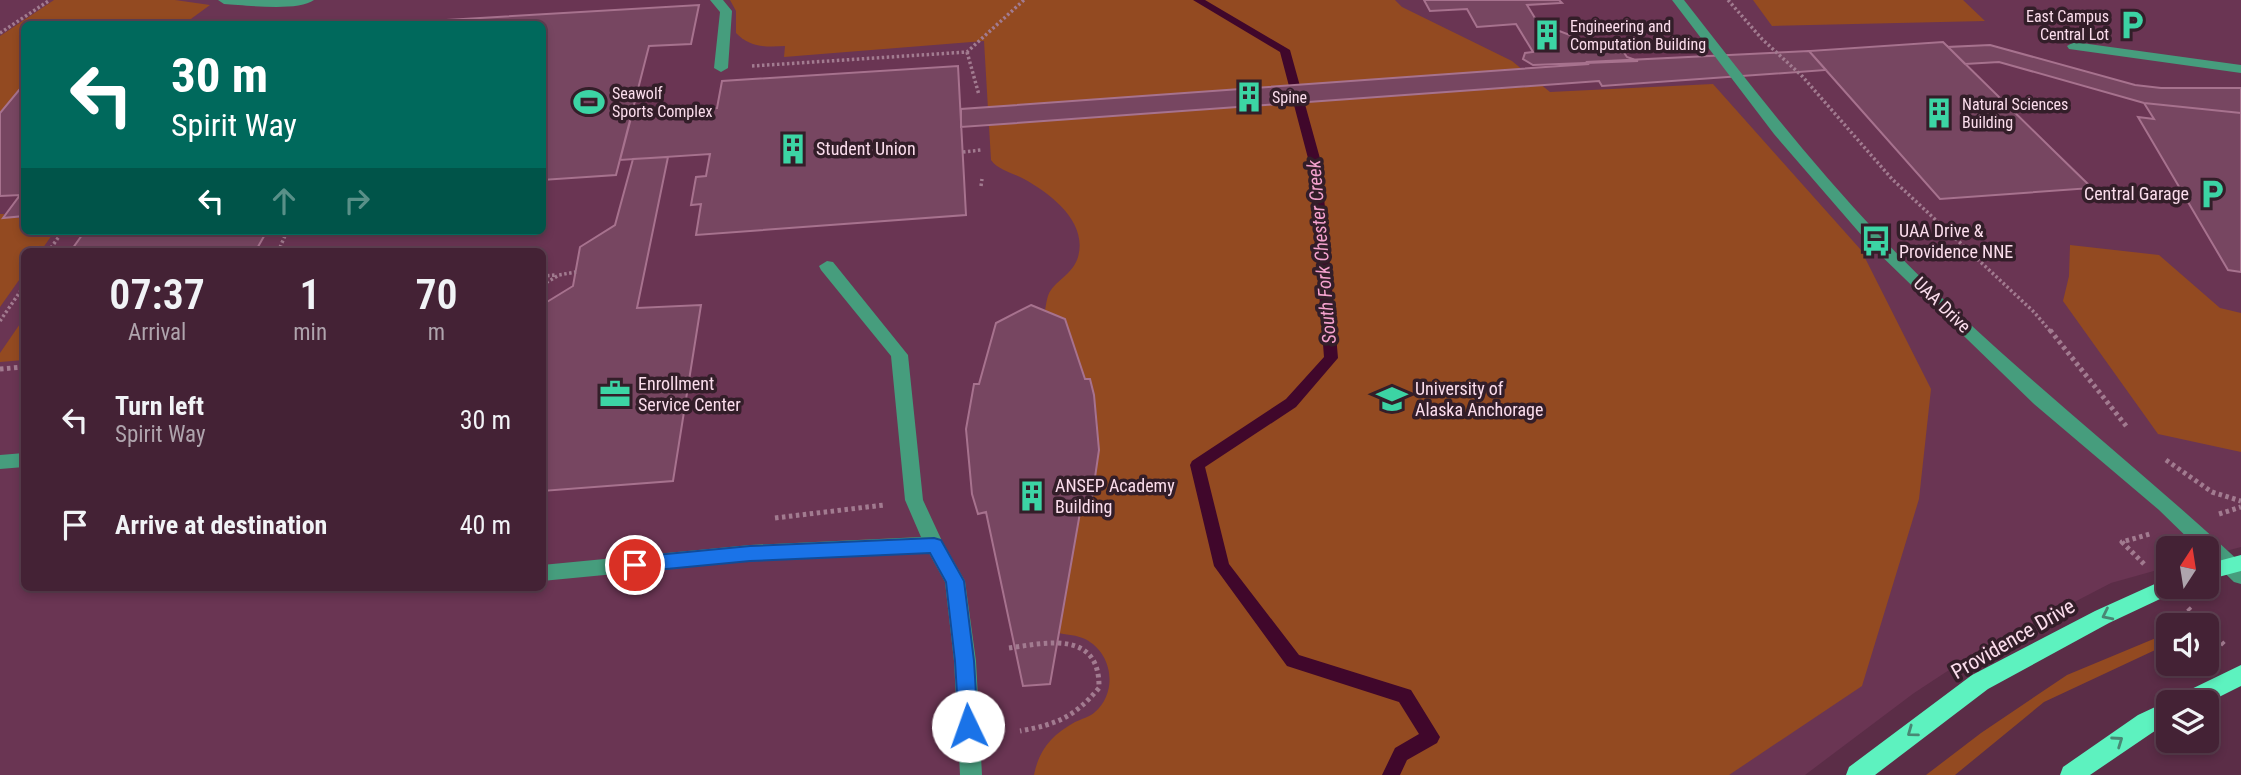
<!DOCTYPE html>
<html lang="en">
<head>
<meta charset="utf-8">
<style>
	:root { --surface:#442235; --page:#4b2a3d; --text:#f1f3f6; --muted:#afa4ad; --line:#5c3f50 }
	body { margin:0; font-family:"Roboto Condensed",sans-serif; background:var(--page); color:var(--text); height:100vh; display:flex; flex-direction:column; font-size:26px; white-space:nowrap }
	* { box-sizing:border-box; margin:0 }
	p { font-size:23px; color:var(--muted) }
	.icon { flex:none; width:38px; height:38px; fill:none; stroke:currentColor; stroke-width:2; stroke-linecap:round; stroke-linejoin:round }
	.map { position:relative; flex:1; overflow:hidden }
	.details { position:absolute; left:21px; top:248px; width:525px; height:343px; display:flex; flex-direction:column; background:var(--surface); border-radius:10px; box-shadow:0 4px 10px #0003,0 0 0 2px var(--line) }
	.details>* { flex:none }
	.top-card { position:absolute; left:21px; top:21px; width:525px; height:214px; border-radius:10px; box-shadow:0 4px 10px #0003,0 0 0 2px var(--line); background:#00695c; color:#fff; overflow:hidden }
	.needle { width:46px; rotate:12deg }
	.fabs { position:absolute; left:2156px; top:536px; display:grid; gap:14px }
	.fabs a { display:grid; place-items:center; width:63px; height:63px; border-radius:10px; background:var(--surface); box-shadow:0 4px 10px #0003,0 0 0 2px var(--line); font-size:35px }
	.pin { position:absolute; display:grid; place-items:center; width:60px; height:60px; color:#fff; margin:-30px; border:4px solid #fff; border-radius:50%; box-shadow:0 2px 7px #0007 }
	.me { position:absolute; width:77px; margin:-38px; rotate:357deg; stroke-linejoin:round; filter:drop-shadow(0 0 5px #0008) }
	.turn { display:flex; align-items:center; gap:24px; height:147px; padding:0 35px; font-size:32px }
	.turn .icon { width:91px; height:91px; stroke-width:2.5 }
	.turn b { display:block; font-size:49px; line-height:60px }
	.lanes { display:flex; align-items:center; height:66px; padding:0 35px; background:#0003; justify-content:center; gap:35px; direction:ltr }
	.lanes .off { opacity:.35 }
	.eta { display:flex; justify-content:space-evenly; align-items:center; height:119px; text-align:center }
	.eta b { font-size:42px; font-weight:600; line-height:49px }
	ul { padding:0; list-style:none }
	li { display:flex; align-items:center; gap:21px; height:105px; padding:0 35px }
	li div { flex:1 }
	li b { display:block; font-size:26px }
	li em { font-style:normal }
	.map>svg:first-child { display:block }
	.built { fill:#6a3553; fill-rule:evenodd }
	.green { fill:#934a21 }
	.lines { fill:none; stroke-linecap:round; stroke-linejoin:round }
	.stream { fill:#40072b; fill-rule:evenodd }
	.building { fill:#774661; stroke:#a7728e; stroke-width:2 }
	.path-far1 { stroke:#a27b90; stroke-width:3.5; stroke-dasharray:2.5 2.5; stroke-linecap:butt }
	.path { stroke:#a27b90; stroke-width:5; stroke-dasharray:3.5 3.5; stroke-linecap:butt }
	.minor { fill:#469d7d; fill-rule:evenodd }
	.major { fill:#5df2bf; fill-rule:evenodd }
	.oneway { stroke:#488874 }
	.route { fill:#1a73e8; stroke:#114b97; stroke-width:2 }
	.labels { text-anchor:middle; stroke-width:7; stroke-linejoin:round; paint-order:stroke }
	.far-poi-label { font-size:16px; fill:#fbddec; stroke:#331e29; text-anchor:start }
	.poi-label { font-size:18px; fill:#fbddec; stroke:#331e29; text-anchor:start }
	.street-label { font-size:18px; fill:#fbddec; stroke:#331e29 }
	.water-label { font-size:19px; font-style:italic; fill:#f5a2ce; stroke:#331e29 }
	.near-street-label { font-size:21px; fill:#fbddec; stroke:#331e29 }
</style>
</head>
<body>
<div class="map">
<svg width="2241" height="775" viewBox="0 0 2241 775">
	<rect width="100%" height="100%" fill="#5b2d47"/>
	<!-- built -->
	<path class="built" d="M0 0H2241V547L2207 556V548H2168V567L2111 583 1972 655 1914 693 1805 775H0ZM24 24H542V231H24ZM24 252H542V588H24Z"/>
	<!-- green -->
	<path class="green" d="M54 0H175L210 5 184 24H24V153L0 155V36Z
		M730 0H1395L1402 7 1512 61 1550 92 1713 84 1861 250 1931 389 1919 499 1862 686 1729 775H1034C1039 749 1052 735 1075 722 1081 719 1090 717 1095 712 1118 692 1113 653 1085 639 1077 635 1067 635 1059 633L1081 507 1088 508C1099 463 1102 423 1090 379H1085L1045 311C1046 305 1047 295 1051 290 1060 278 1073 273 1078 257 1088 222 1051 194 1024 179 1013 173 998 170 991 160L984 41 784 57 785 46C767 47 750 48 736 33V11Z
		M1753 0H1963L1985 21 1772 26Z
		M0 214H4L3 218H24V231H45L52 235 40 252H24V273L0 307Z
		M2070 245 2159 255 2220 308 2241 313V452L2158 434 2063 301 2069 276Z
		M24 318V360L0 362V353Z
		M2168 633V644L2044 702 1955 775H1926L1981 733 2067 675Z"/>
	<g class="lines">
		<!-- stream -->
		<path class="stream" d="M1193 0H1205L1290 50 1321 162 1338 358 1296 407 1205 467 1229 564 1299 655 1411 690 1440 737 1437 743 1407 760 1400 775H1382L1395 748 1419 734 1399 702 1287 666 1214 566 1190 465 1192 461 1286 399 1324 357 1309 162 1280 52Z"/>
	</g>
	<!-- building -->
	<path class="building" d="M1424 0H1559L1562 3 1527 5 1538 23 1596 45 1618 44 1627 57 1638 61 1533 65 1523 59 1525 53 1533 52 1516 24 1477 27 1467 9 1430 11Z
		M699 5 691 44 649 46 616 175 542 180V24H378Z
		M1943 42 2052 149 2092 188 1940 199 1809 51Z
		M1990 45 2135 85 2161 88H2241V113L2144 103 1999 62 1965 64 1948 47Z
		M1809 51 1826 70 1602 86 1599 81 961 127V109L1588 64 1587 62Z
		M958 66 966 215 696 235 701 204 691 205 696 177 706 176 710 154 620 160 632 114 717 108 722 81Z
		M24 84V216L3 218 20 195 0 196V113Z
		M2144 103 2241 113V272L2228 270 2138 117 2154 119Z
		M668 157 637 308 701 305 673 481 542 491V305L573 286 580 247 615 225 633 159Z
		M85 231H267L255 252H70Z
		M1031 305 1065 319 1085 379H1090L1094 395 1099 450 1092 498 1088 508 1081 507 1050 684 1023 686 986 512 978 514 972 494 966 429 974 384H979L996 323Z"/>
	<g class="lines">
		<!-- path-far1 -->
		<path class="path-far1" d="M1728 0 1762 39 1802 76 1892 179 2034 312 2051 332
			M0 33 50 0
			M1620 47 1677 43
			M967 52 979 95
			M752 66 967 52 1024 0
			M963 152 981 150
			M981 186 982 179
			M48 252 63 231
			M278 252 287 231
			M542 276 556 275
			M542 285 559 275 576 272
			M0 321 24 286"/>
		<!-- path -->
		<path class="path" d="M2050 330 2127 427
			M0 369 24 367
			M2166 460 2212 492 2241 501
			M2219 514 2241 507
			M775 518 884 505
			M2144 564 2122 542 2150 534
			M2188 608 2204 625
			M2207 627 2226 647
			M1009 648C1049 642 1100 631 1099 688 1074 717 1058 724 1020 731"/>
		<!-- minor -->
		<path class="minor" d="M218 0H314C298 12 245 5 224 4Z
			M710 0H723L732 11 728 68 721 72 714 68 720 12Z
			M1672 0H1684C1747 81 1810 162 1880 236 1992 354 2123 453 2241 563V584L2234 582 2207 556V548H2198L2159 510 2034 404 1870 245 1774 134Z
			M2074 42 2241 65V73L2069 49 2067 46Z
			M827 261 833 262 908 355 923 500 942 541 965 581 976 661 982 775H960L954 661 945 582 929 553 750 561 542 581V565L750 545 921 537 905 500 891 356 821 270 819 266Z
			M24 453V467L0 469V455Z"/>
		<!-- major -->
		<path class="major" d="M2241 555V571L2207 580V564Z
			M2168 578V586H2178L2175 592 2109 623 1988 689 1875 775H1846L1849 767 1972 675 2095 611Z
			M2241 665V686L2207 703 2176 702 2179 695Z
			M2168 701V722L2090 775H2060L2063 767 2138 715Z"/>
	</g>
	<!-- one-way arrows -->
	<defs><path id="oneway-chevron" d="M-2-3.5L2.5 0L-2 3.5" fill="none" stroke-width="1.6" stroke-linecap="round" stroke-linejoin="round" transform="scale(1.75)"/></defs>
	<g class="oneway">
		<use href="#oneway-chevron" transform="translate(2107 615) rotate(154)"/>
		<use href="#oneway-chevron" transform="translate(1912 732) rotate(144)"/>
		<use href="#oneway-chevron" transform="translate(2118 741) rotate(-35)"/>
	</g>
	<!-- route -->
	<path class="route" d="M934 538 941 540 964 581 974 661 978 726 975 732 968 735 961 732 959 726 955 661 946 582 930 553 750 561 635 572 629 570 626 565 629 559 635 557 750 546Z"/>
	<!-- icons -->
	<defs>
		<g id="parking-bare" transform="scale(2.415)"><path d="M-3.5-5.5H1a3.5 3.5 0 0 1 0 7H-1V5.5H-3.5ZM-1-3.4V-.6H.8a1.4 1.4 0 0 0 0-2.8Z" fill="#3cd4a4" stroke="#331e29" stroke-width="2.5" paint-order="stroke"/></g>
		<g id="building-bare" transform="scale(2.415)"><path d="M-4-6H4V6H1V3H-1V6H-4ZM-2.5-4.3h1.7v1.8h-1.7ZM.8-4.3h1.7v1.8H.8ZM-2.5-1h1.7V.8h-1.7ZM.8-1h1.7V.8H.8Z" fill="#3cd4a4" stroke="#331e29" stroke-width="2.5" paint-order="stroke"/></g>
		<g id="stadium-bare" transform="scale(2.415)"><path d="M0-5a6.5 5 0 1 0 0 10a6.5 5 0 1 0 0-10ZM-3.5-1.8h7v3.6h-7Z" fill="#3cd4a4" stroke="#331e29" stroke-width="2.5" paint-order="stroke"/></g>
		<g id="bus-bare" transform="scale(2.415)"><path d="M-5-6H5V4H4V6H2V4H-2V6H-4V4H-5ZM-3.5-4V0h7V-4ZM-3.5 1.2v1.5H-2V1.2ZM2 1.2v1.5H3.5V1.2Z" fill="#3cd4a4" stroke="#331e29" stroke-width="2.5" paint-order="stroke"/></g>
		<g id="office-bare" transform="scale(2.415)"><path d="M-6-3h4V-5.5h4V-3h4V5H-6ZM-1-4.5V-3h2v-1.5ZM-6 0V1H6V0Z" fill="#3cd4a4" stroke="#331e29" stroke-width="2.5" paint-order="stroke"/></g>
		<g id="university-bare" transform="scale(2.415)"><path d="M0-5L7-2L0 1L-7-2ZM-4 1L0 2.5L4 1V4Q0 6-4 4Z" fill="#3cd4a4" stroke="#331e29" stroke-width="2.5" paint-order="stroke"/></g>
	</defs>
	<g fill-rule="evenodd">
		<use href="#parking-bare" x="2132" y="25"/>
		<use href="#building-bare" x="1547" y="35"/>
		<use href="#building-bare" x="1249" y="97"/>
		<use href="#stadium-bare" x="589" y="102"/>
		<use href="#building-bare" x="1939" y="113"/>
		<use href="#building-bare" x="793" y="149"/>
		<use href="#parking-bare" x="2212" y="194"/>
		<use href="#bus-bare" x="1876" y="241"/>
		<use href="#office-bare" x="615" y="394"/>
		<use href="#university-bare" x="1392" y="399"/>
		<use href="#building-bare" x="1032" y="496"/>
	</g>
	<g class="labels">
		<!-- far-poi labels -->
		<g class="far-poi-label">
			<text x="2109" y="22" text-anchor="end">East Campus<tspan x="2109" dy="18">Central Lot</tspan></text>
			<text x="1570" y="32">Engineering and<tspan x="1570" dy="18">Computation Building</tspan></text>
			<text x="612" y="99">Seawolf<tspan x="612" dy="18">Sports Complex</tspan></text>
			<text x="1272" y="103">Spine</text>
			<text x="1962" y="110">Natural Sciences<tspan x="1962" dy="18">Building</tspan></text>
		</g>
		<!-- poi labels -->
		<g class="poi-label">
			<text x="816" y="155">Student Union</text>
			<text x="2189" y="200" text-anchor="end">Central Garage</text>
			<text x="1899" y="237">UAA Drive &amp;<tspan x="1899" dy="21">Providence NNE</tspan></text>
			<text x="638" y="390">Enrollment<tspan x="638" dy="21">Service Center</tspan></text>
			<text x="1415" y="395">University of<tspan x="1415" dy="21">Alaska Anchorage</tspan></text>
			<text x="1055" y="492">ANSEP Academy<tspan x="1055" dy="21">Building</tspan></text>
		</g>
		<!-- street labels -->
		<g class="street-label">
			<text transform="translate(1942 305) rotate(44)" y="6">UAA Drive</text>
		</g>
		<!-- water labels -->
		<g class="water-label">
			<text transform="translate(1321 252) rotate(-95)" y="7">South Fork Chester Creek</text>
		</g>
		<!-- near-street labels -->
		<g class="near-street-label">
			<text transform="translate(2013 639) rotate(-30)" y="7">Providence Drive</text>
		</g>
	</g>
</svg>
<div class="fabs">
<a><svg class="needle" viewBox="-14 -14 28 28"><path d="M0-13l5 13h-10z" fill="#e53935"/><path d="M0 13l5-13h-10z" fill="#afa4ad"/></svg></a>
<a><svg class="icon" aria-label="sound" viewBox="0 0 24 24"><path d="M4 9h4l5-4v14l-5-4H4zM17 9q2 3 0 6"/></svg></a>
<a><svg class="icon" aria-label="layers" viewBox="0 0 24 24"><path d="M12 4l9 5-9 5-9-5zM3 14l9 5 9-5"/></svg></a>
</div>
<div class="pin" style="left:635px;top:565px;background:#d93025"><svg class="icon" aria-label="arrive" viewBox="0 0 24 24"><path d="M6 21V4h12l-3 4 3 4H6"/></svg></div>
<svg class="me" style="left:968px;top:726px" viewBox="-20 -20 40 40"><circle r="19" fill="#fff"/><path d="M0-13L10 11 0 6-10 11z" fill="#1a73e8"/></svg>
<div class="top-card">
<div class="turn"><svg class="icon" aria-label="left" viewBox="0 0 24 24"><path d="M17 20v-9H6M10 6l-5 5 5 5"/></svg><div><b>30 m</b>Spirit Way</div></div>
<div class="lanes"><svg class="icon" aria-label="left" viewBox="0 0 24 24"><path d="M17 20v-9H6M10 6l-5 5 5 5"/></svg><svg class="icon off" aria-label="ahead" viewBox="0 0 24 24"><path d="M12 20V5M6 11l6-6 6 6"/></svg><svg class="icon off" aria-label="right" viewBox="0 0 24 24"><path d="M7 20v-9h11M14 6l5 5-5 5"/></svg></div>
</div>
<section class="details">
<div class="eta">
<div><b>07:37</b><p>Arrival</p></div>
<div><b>1</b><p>min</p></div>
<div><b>70</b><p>m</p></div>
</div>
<ul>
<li><svg class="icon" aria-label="left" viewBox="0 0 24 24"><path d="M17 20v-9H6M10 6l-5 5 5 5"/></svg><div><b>Turn left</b><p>Spirit Way</p></div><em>30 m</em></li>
<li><svg class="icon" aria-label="arrive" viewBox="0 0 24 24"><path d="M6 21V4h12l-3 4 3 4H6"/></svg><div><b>Arrive at destination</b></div><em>40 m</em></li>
</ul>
</section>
</div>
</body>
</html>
